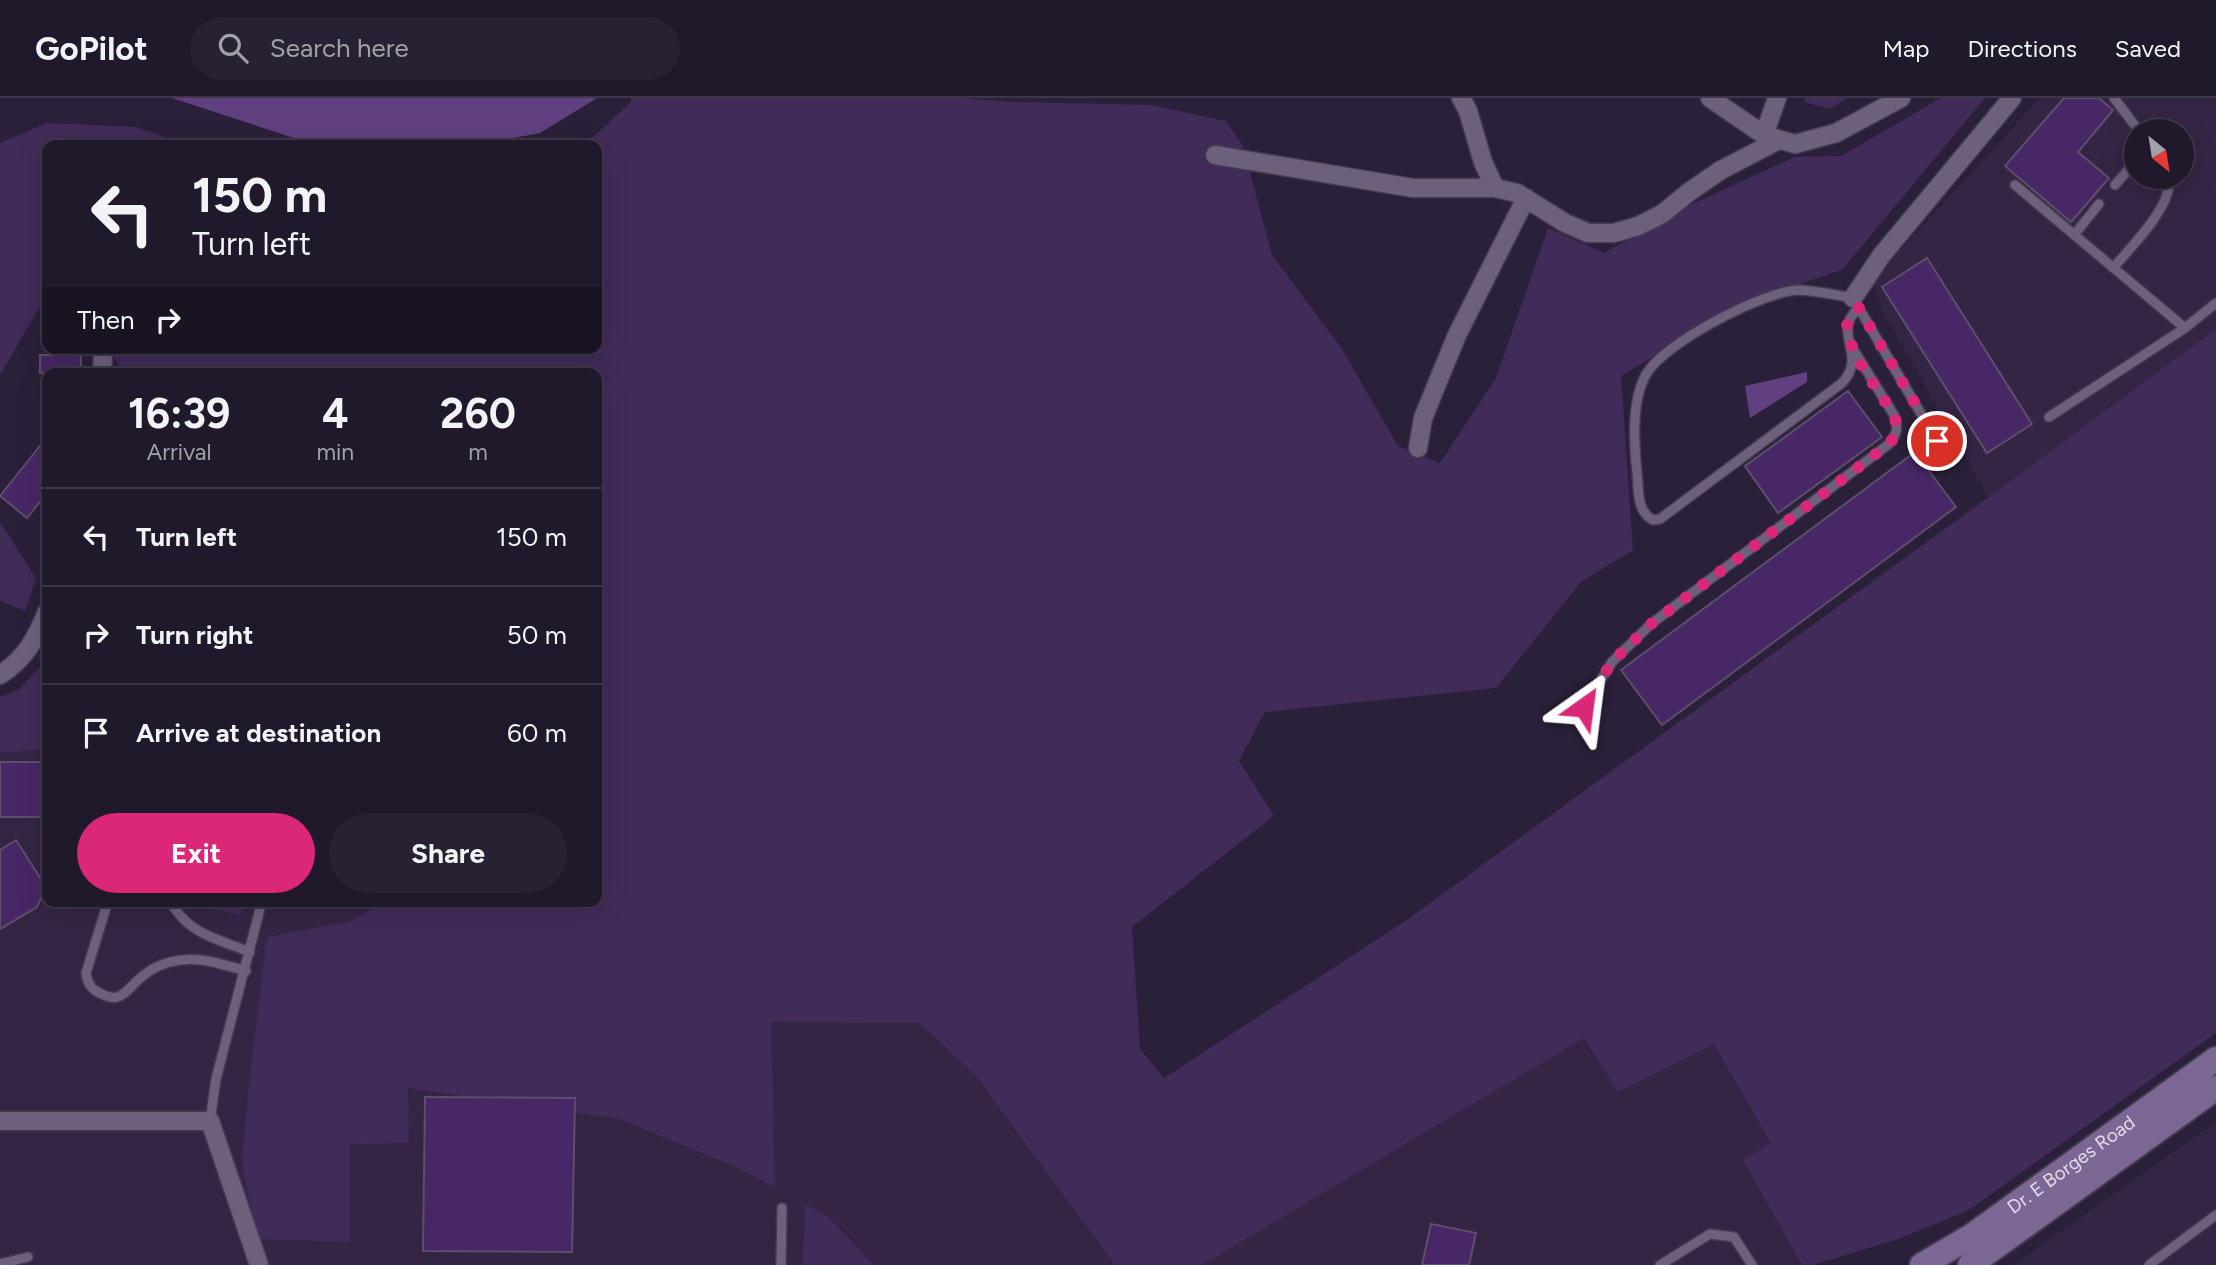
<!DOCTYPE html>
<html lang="en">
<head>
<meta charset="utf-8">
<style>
	:root { --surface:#20182b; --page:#282133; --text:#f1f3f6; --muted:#a2a0a9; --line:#3d3747; --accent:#db2777 }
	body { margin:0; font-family:Figtree,sans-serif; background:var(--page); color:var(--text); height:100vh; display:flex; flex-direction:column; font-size:26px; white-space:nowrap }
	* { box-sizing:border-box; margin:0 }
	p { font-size:23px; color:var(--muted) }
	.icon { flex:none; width:38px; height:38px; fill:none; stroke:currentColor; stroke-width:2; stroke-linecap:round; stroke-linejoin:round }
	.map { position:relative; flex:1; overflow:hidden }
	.side { position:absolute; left:42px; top:270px; width:560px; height:539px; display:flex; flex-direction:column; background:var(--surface); border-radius:14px; box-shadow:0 7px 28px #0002,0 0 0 2px var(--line) }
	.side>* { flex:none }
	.banner { position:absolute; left:42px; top:42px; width:560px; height:214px; border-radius:14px; box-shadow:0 7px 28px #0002,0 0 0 2px var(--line); background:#20182b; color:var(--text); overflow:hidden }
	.needle { width:46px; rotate:150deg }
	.buttons { position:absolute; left:2124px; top:21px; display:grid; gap:14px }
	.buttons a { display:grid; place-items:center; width:70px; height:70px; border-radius:50%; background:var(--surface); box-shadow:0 7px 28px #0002,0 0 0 2px var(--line); font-size:35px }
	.pin { position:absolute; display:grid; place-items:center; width:60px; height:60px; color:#fff; margin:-30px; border:4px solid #fff; border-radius:50%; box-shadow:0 2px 7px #0007 }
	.me { position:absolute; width:77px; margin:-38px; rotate:31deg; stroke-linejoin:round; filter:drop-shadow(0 0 5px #0008) }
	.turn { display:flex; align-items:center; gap:24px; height:147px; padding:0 35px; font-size:32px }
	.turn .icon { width:91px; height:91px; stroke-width:2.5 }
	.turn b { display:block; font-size:49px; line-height:60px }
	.then { display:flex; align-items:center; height:66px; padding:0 35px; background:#0003; gap:14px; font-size:26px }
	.eta { display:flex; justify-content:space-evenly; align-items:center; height:119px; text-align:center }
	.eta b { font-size:42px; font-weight:700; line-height:49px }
	.cta { display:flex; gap:14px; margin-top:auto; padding:14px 35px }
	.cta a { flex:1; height:80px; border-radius:42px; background:var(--accent); color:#fff; font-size:28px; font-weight:700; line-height:80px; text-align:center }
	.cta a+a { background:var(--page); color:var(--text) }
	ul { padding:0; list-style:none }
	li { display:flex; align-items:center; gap:21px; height:98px; padding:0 35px; border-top:2px solid var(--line) }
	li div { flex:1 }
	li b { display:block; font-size:26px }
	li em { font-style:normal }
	header { display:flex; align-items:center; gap:42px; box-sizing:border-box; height:98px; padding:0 35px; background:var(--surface); border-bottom:2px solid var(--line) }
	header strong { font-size:33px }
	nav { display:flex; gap:38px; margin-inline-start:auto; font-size:24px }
	.search { width:490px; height:63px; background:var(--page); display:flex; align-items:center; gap:18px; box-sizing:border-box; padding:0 24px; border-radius:38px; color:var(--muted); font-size:26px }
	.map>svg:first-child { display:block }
	.built { fill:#342544; fill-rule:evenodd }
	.green { fill:#412b58 }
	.water { fill:#604081 }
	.building { fill:#472765; stroke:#5c4f6b; stroke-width:2 }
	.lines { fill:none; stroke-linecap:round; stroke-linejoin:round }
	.lane-casing { stroke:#453b50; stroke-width:12 }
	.street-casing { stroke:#453b50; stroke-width:21 }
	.secondary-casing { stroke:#453b50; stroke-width:28 }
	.lane { stroke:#6d607d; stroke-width:9 }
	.street { stroke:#6d607d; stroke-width:18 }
	.secondary { stroke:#7c6794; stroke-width:24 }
	.route { stroke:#db2777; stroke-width:12; stroke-dasharray:0 21.6 }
	.labels { text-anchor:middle; stroke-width:7; stroke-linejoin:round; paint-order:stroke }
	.street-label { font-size:19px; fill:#e2dbec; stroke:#22162e }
</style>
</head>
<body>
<header>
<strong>GoPilot</strong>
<div class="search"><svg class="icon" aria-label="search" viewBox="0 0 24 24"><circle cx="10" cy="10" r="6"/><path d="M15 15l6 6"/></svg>Search here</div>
<nav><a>Map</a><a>Directions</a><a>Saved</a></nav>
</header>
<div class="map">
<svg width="2216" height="1167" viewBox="0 0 2216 1167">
	<rect width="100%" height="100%" fill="#2b2039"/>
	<!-- built -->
	<path class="built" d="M2040 0H2216V935L1969 1112 1901 1140 1813 1167H0V599L18 592 47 562V803H597L640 665 975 977 1164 980 1404 824 1988 399 1881 210 1873 182ZM2137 33H2182V79H2137Z
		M2216 1024V1167H2013L2020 1162Z"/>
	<!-- green -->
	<path class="green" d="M631 0H961L1014 4 1151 7 1226 23 1243 48 1272 157 1342 251 1398 348 1440 365 1496 280 1548 130 1604 155 1690 107 1795 59 1841 58 1941 0H1985L1842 172 1747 203 1621 278 1633 452 1581 484 1496 590 1265 614 1239 663 1274 718 1132 829 1140 951 1164 980 1404 824 1989 399 2216 231V935L1969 1112 1901 1140 1813 1167H1802L1743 1062 1771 1045 1714 946 1618 994 1584 940 1202 1167H1115L975 977 919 925 771 924 775 1090 734 1068 619 1021 408 990 409 1045 350 1046V1144L257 1141 242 1067 248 994 267 839 351 823 387 803H597V275H124L108 250H597V47H577L594 38 631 4Z
		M1805 0H1848L1829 11 1804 4Z
		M47 25 136 29 186 47H47V196L0 277V45Z
		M0 424 36 480 25 513 0 502Z
		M47 562V651L0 655V599L18 592Z
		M200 803H245L241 817 202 809Z
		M805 1106 828 1119 874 1167H803Z"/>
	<!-- water -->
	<path class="water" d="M172 0H597L540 35 477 47H315Z
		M1807 274V284L1750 320 1745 288Z"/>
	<!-- building -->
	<path class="building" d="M2064 0H2099L2113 12 2078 54 2109 80 2071 124 2005 68Z
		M1927 160 2032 326 1987 355 1882 189Z
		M40 257H81V275H40Z
		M1848 293 1882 339 1778 415 1745 368Z
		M47 339V395L27 420 0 398Z
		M1915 354 1956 409 1662 627 1621 572Z
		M0 664H47V719H0Z
		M16 742 46 789 37 809 0 831V752Z
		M425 999 575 1000 572 1154 423 1153Z
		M1431 1126 1476 1135 1469 1167H1422Z"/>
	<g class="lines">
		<!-- lane casing -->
		<g class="lane-casing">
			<path id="lane" d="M2114 0 2139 33
				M2015 87 2185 230
				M2115 87 2137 62
				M2074 137 2099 106
				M2113 170C2130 150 2176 105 2168 79
				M1859 210C1830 234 1869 257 1842 285L1660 421 1653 422C1636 413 1639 392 1637 375 1634 345 1631 301 1647 275 1666 244 1765 192 1800 192 1817 193 1836 197 1853 200L1937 343
				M2049 319 2185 230 2216 205
				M1584 609 1612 564 1651 526 1889 346C1898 335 1898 329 1894 317L1853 251
				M108 803 86 875C87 883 89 889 96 893 118 906 122 898 137 883 146 874 159 867 170 864 197 857 221 866 246 873
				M170 803C188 836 217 841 250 854
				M210 1023 216 981 262 803
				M0 1166 28 1159
				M781 1167 782 1110
				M1660 1167 1710 1136 1734 1139 1752 1167
				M2149 1167 2216 1117"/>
		</g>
		<!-- street casing -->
		<g class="street-casing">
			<path id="street" d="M1461 0 1468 13 1483 64 1495 90
				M1710 0 1764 37
				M1777 0 1764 37 1795 46 1836 35 1901 0
				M1215 57 1413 90H1495L1517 95 1565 125 1588 135H1614L1638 128 1662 116 1689 94 1721 72 1779 42
				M1853 200 1881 158 2012 0
				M102 275 103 256
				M1418 350 1423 320 1457 237 1526 100
				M0 577C25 561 36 541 47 514
				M0 1023H210L259 1167"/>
		</g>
		<!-- secondary casing -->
		<g class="secondary-casing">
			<g id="secondary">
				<path id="s1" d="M1922 1167 1973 1137 2216 961"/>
				<path d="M1970 1167 2216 990"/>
			</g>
		</g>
		<!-- lane -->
		<use href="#lane" class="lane"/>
		<!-- street -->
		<use href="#street" class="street"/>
		<!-- secondary -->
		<use href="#secondary" class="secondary"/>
	</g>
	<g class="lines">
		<!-- route -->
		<path class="route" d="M1584 609 1612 564 1651 526 1889 346C1898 335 1898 329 1894 317 1882 297 1835 239 1850 217 1852 214 1856 212 1859 210L1937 343"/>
	</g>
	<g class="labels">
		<!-- street labels -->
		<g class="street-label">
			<text dy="7" stroke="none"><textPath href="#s1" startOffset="180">Dr. E Borges Road</textPath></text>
		</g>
	</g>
</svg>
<div class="buttons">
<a><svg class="needle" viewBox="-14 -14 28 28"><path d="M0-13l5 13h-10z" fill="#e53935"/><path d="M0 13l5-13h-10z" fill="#a2a0a9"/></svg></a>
</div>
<div class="pin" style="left:1937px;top:343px;background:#d93025"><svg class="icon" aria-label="arrive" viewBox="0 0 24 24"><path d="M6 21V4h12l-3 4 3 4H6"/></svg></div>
<svg class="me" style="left:1584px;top:609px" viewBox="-20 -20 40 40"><path d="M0-17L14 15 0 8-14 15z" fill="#db2777" stroke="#fff" stroke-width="4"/></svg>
<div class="banner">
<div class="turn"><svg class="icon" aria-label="left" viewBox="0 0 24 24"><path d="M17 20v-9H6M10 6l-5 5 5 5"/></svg><div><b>150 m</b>Turn left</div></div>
<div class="then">Then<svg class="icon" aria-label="right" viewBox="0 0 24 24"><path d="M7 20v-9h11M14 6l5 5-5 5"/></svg></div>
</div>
<section class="side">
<div class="eta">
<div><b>16:39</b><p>Arrival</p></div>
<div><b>4</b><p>min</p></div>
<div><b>260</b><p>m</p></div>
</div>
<ul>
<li><svg class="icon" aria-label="left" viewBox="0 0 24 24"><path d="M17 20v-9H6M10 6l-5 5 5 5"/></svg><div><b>Turn left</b></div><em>150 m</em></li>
<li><svg class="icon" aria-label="right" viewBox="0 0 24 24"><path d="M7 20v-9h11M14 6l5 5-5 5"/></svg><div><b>Turn right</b></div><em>50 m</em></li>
<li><svg class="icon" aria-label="arrive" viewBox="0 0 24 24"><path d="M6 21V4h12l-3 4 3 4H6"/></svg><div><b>Arrive at destination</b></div><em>60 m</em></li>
</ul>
<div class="cta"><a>Exit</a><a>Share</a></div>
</section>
</div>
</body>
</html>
